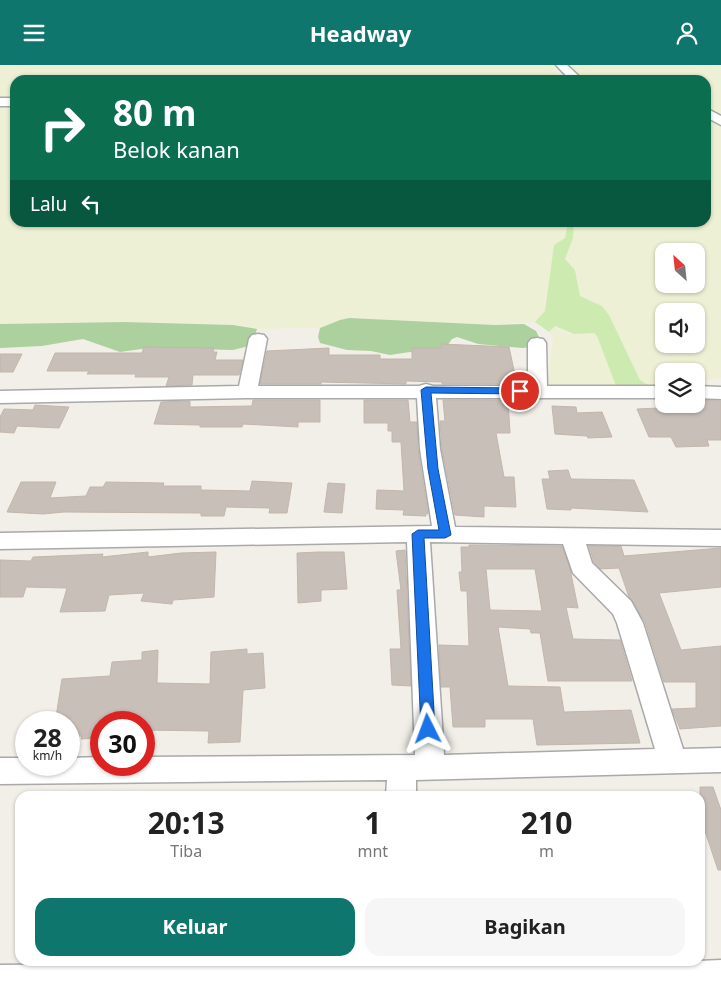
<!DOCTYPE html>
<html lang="id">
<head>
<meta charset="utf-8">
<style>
	:root { --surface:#fff; --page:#f6f6f6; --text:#222; --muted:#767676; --accent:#0f766e }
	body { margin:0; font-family:"Noto Sans",sans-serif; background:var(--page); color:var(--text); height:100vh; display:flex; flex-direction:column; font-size:19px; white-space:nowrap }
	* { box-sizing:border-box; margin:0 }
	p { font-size:16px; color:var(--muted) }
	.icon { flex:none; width:28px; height:28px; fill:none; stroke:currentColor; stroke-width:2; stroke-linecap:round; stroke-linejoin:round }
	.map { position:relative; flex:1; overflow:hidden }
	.side { position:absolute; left:15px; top:726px; width:690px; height:175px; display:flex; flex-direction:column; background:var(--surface); border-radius:15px; box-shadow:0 1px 4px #0004 }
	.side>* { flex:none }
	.banner { position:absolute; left:10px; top:10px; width:701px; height:152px; border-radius:15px; box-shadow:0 1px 4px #0004; background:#0b6e4f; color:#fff; overflow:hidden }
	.needle { width:32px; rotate:333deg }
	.buttons { position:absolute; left:655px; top:178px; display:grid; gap:10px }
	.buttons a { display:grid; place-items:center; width:50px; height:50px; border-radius:10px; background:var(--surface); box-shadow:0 1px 4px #0004; font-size:25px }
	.speed { position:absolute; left:15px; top:646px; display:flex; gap:10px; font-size:25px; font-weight:700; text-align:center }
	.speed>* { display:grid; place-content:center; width:65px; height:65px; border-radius:50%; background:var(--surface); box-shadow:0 1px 4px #0004; line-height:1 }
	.speed small { font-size:12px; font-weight:400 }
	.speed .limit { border:8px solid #d22; background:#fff; color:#111 }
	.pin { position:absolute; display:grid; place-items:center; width:42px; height:42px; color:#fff; margin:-21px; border:2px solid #fff; border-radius:50%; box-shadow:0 1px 5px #0007 }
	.me { position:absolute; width:55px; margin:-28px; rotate:357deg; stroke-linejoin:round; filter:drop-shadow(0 0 4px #0008) }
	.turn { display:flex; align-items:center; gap:18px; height:105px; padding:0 20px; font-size:22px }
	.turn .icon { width:65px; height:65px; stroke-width:2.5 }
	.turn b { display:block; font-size:35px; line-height:42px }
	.then { display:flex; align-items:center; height:48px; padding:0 20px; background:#0003; gap:10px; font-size:19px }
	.eta { display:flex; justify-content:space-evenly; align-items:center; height:85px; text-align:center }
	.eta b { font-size:30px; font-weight:700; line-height:35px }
	.cta { display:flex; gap:10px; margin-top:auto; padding:10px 20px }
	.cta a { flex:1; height:58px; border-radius:15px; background:var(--accent); color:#fff; font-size:20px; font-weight:700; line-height:58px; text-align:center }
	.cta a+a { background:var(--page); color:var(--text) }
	header { display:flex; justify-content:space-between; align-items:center; height:65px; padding:0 20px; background:var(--accent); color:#fff; font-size:22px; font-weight:700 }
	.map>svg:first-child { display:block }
	.farmland { fill:#eef0d5; fill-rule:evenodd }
	.grass { fill:#cdebb0 }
	.forest { fill:#add19e }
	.building { fill:#c7bfb8; stroke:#c4b6ab; fill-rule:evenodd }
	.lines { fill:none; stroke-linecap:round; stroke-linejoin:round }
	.minor-casing { stroke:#a9a9a9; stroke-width:3 }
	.minor { fill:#fff; fill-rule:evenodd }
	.route { fill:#1a73e8; stroke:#114b97 }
</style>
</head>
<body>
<header><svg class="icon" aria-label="menu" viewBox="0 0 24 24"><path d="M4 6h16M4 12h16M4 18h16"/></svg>Headway<svg class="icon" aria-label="person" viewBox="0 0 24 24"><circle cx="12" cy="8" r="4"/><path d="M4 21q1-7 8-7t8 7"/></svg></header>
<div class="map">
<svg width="721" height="917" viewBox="0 0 721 917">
	<rect width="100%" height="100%" fill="#f2efe9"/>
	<!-- farmland -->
	<path class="farmland" d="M0 0H552L564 15H15V35H0Z
		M569 0H721V51L706 42V15H584Z
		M15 38V158H568L565 173 554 180 545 246 540 255 535 257 495 260 349 253 340 255 320 263 257 264 233 260 124 257 0 259V39Z
		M706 49 721 61V313L696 317V306H664V321L648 320 640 315 609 250 595 237 580 231 575 205 565 194 566 189 573 173 574 158H706ZM664 186H696V219H664ZM664 246H696V279H664Z
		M555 261 569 269 594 268 597 271 616 322 547 323 553 272 549 267Z"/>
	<!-- grass -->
	<path class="grass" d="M568 158H574L573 173 565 194 575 205 580 231 602 241 609 250 640 315 648 320 664 321V326L616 321 597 271 594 268 574 269 555 261 549 267 535 257 545 246 554 180 565 173Z"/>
	<!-- forest -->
	<path class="forest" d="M349 253 495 260 524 259 536 266 541 276 535 282 522 283 478 279 457 272 452 274 447 281 424 289 410 287 390 290 371 286 347 285 320 278 318 272 320 263 340 255Z
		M124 257 233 260 257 264 254 274 249 281 233 285 149 283 120 287 83 274 42 281 0 283V259Z"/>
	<!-- building -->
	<path class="building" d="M441 279 509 282 517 319H442V317L406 316V319L321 317V319H260L267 286 329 283V290H380V294H412V283H441Z
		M144 282 214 283 213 287H217L215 295H243L239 310H193L192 320 166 321 169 312H135L136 309H87L89 306H47L55 288H142Z
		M0 289H22L13 307H0Z
		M253 335H320V357H298V362L243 359 242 362H200V360L154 359 161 337 190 336V342L252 341Z
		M364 335H408L410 357H417L418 384 428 449 426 448V451L403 450 404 445 376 444 377 425 404 426 401 377H392V366H388V358H364Z
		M443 335H508L510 368H496L504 412H514L516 442 484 441V452L455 450 442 384 440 356H445Z
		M696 335 721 336V375H707L709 381 676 382 671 372H649L637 344 659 343 657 339H696Z
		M35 340 69 342 59 363 17 361 14 368 0 367V352L4 344 33 345Z
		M552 341 576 342 577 348 602 347 612 372 588 373 587 371 555 369Z
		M568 405 571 414 634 415 648 447 571 443V445L547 444 542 414H550L548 406Z
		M252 416 292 418 287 448H269L270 443 226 442 224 451H201V448L64 447 43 449 7 447 21 417H56L50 433 86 431 90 422H103L106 417 164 418 163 421H201V425L250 426Z
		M328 418 345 419 342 448 324 447Z
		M469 480 562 481 570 504 578 543 566 542 573 574 620 575 632 616H548L540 568H531L530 564 498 562 508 621 560 622 564 647 631 645 640 678 537 680 533 654H485V662H453L450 622H441L439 580 469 581 467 526H461L459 507H462L461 482H469ZM486 504H535L542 546 490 545Z
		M589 481H621L624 491 721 483V522L659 528 681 585 721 581V661L680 664 672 644 696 643V617H664L645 557 629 532 619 503 600 504 594 497Z
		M405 485 411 621 392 620 390 584H401L397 525H401L396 486Z
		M148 487V492L181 488 216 487 214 532 173 535 172 539 141 536 144 528 109 530 105 546 60 547 67 523 26 522 23 532H0V495L31 496 33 492 103 489 102 492Z
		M319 487H344L347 524 321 525V536L298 538 297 488Z
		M247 584V589L263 588 265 623 243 625 240 677 208 678 209 666 144 665V658H100L98 673 81 674 82 671 69 672V658H55L62 614 110 611 112 597 142 595V587L158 585 157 618 210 619 211 587Z
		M700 722H713L721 745V805H718L700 751Z"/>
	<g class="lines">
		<!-- minor casing -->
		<g class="minor-casing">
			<path id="minor" d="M556 0H567L583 15H570Z
				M0 33H15V41H0Z
				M706 43 721 51V60L706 52Z
				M258 269 264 270 267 274 258 321H419L426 319 433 321H528V278L531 274 537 273 543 274 546 278 547 321H664V333H436L440 384 455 462 721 465V481L586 479 592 498 631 536 643 558 683 684 721 683V707L416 715V731H386L387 715 0 719V693H26V700H69V693L101 692V700H144V692L415 690 407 477 0 484V468L432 461 420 384 417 333H247L0 338V326L239 321 249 274 252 270ZM430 477 563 479 573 508 613 549 617 558 655 684 444 690Z
				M696 321 721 322V334L696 333Z
				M721 895V917H0V900L372 896 605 900Z"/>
		</g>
		<!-- minor -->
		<use href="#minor" class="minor"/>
	</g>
	<!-- route -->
	<path class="route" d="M426 322 520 323 524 326 520 329 431 328 438 404 451 470 445 473H424L435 664 433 668 428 669 423 668 421 664 412 469 418 465H439L428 404 421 325Z"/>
</svg>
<div class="buttons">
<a><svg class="needle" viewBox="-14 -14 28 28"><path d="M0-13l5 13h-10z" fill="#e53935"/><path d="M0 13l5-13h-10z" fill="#767676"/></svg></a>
<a><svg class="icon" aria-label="sound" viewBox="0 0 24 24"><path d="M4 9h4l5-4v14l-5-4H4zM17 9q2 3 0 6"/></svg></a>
<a><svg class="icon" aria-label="layers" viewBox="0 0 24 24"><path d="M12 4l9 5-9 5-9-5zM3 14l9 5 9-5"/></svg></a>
</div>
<div class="speed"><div>28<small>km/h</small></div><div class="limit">30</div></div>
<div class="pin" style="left:520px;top:326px;background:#d93025"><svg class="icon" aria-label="arrive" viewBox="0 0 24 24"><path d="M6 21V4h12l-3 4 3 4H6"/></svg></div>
<svg class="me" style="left:428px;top:664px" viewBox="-20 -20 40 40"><path d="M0-17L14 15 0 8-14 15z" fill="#1a73e8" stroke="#fff" stroke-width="4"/></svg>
<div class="banner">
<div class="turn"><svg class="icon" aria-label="right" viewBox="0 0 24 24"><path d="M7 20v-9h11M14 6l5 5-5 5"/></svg><div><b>80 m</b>Belok kanan</div></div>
<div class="then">Lalu<svg class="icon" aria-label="left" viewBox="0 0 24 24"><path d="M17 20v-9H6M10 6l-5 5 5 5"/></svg></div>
</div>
<section class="side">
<div class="eta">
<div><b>20:13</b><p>Tiba</p></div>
<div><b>1</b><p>mnt</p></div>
<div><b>210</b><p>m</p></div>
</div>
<div class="cta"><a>Keluar</a><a>Bagikan</a></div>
</section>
</div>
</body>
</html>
